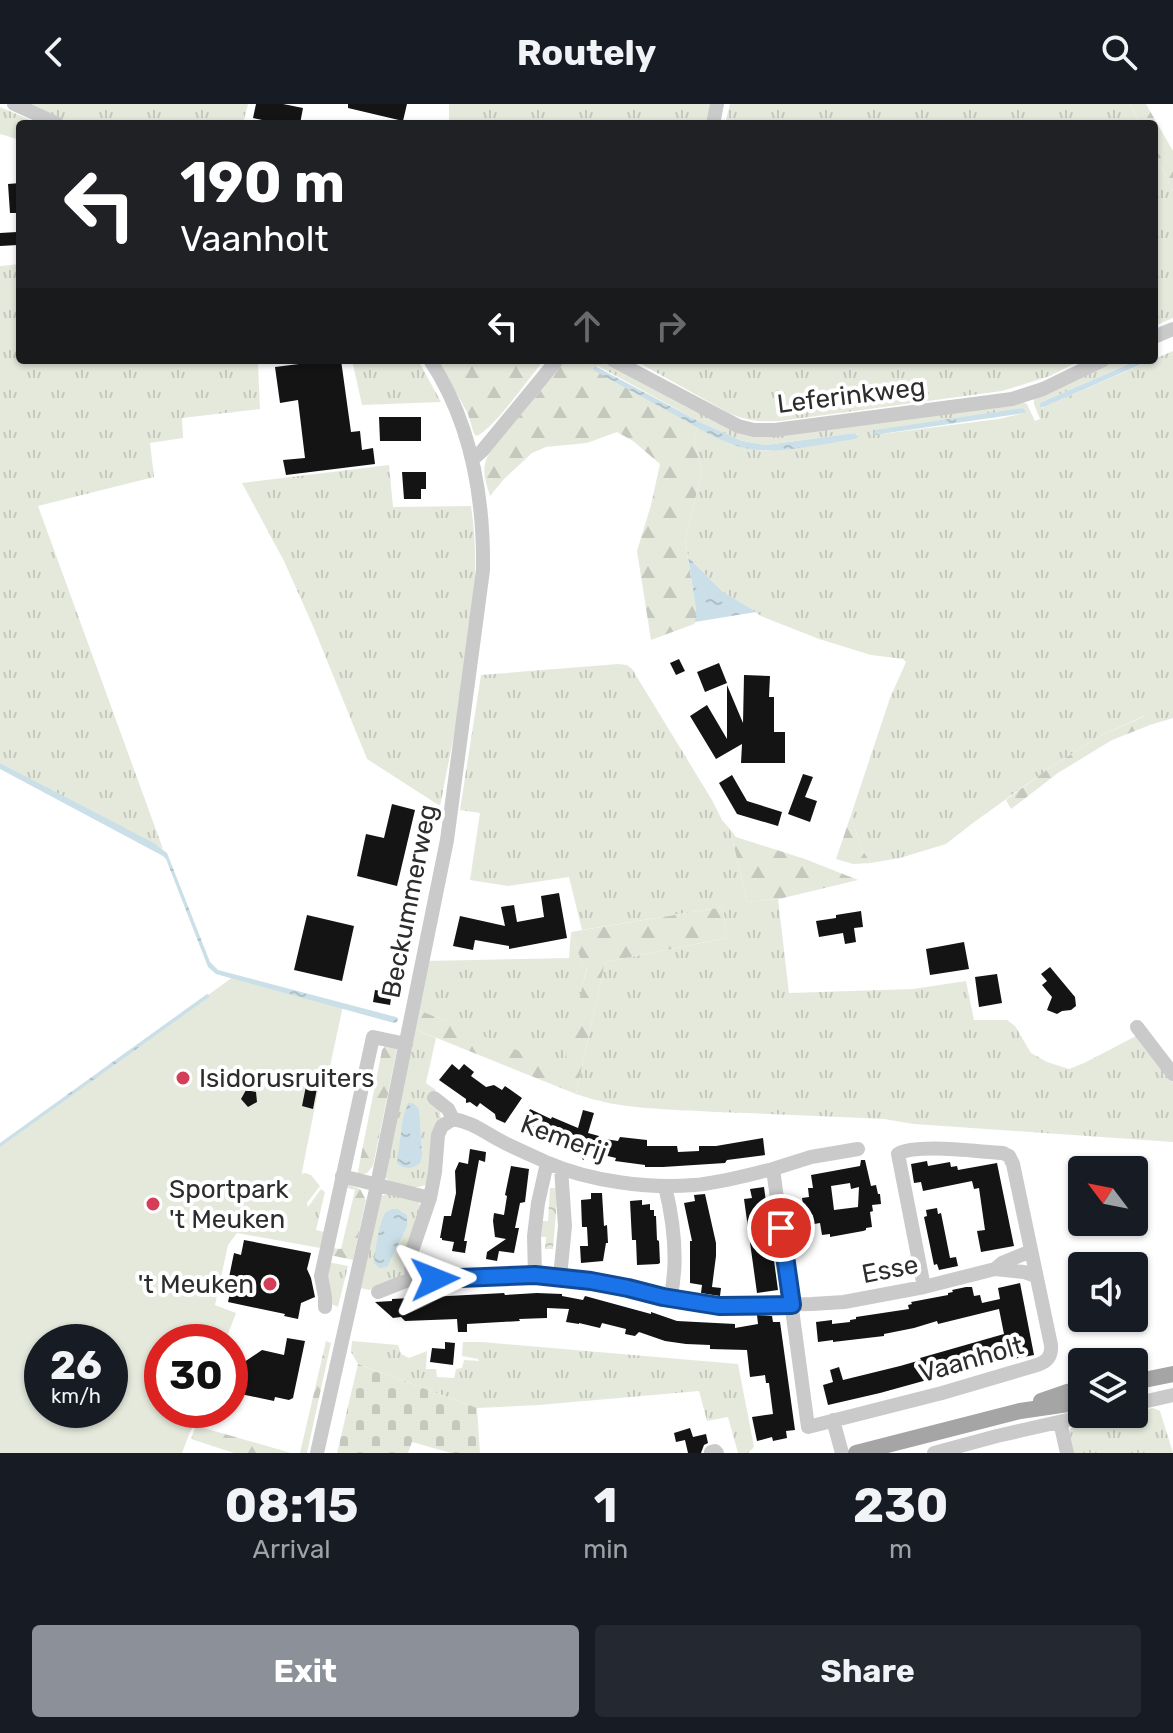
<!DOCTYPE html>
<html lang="en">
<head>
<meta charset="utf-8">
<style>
	:root { --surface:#171b24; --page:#242831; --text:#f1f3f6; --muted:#9ea1a6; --accent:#8c9099 }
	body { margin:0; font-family:Rubik,sans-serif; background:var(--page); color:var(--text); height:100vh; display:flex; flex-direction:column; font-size:30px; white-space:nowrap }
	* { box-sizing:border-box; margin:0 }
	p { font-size:26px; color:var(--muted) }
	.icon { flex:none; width:44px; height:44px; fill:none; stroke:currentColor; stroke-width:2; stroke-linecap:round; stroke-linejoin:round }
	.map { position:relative; height:1349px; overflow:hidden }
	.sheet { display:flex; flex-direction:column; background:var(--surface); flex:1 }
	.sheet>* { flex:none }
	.banner { position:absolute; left:16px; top:16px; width:1142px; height:244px; border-radius:8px; box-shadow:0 2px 6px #0004; background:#202124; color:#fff; overflow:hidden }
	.needle { width:52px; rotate:302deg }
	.buttons { position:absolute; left:1068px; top:1052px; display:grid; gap:16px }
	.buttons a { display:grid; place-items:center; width:80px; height:80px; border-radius:8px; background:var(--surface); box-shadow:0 2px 6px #0004; font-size:40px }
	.speed { position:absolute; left:24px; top:1220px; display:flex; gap:16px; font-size:40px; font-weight:700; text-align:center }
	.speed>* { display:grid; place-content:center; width:104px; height:104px; border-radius:50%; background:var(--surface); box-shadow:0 2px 6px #0004; line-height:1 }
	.speed small { font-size:20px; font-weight:400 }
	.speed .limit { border:12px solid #d22; background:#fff; color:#111 }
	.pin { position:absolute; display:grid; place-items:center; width:68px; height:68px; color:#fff; margin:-34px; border:4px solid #fff; border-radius:50%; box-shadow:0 2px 8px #0007 }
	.me { position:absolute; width:88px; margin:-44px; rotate:88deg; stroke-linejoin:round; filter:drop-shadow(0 0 6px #0008) }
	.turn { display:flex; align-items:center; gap:28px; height:168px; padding:0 32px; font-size:36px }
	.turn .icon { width:104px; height:104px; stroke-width:2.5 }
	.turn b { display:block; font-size:56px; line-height:68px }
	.lanes { display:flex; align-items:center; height:76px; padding:0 32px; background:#0003; justify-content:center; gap:40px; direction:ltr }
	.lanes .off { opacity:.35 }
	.eta { display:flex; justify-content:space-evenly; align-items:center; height:136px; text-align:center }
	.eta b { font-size:48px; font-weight:700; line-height:56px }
	.cta { display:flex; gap:16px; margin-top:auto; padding:16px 32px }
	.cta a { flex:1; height:92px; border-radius:8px; background:var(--accent); color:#fff; font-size:32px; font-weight:700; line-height:92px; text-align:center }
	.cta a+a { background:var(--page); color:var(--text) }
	header { display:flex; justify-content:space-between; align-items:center; height:104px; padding:0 32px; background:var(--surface); font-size:36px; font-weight:700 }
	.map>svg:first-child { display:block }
	.grass { fill:url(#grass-tufts); fill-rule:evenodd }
	.forest { fill:url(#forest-firs) }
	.cemetery { fill:url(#cemetery-stones) }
	.park { fill:url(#park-crowns) }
	.garden { fill:#e4e9dc; fill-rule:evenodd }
	.water { fill:url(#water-ripples) }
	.building { fill:#141414; fill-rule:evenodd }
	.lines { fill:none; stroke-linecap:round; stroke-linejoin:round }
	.minor { stroke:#cacaca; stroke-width:14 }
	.major { stroke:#a5a5a5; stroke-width:16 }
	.route-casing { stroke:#114b97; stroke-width:20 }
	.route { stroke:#1a73e8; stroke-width:14 }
	.poi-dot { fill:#d43f57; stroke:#fff; stroke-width:3 }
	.labels { text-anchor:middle; stroke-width:8; stroke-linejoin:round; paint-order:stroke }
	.street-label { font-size:26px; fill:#2d2d2d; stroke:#fff }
	.poi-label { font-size:26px; fill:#2d2d2d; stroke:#fff; text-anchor:start }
</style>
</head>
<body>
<header><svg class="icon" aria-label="back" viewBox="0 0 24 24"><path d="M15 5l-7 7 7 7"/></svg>Routely<svg class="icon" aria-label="search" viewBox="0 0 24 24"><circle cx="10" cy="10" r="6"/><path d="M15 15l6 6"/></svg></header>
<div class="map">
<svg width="1173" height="1349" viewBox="0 0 1173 1349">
	<defs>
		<pattern id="grass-tufts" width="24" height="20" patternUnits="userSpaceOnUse" patternTransform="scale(2)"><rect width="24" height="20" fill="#e4e9dc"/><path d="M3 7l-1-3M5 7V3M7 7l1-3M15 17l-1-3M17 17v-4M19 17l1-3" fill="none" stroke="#c4c8bd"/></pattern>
		<pattern id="forest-firs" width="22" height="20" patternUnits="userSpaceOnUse" patternTransform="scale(2)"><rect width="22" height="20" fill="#e4e9dc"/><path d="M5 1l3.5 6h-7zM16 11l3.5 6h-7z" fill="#c4c8bd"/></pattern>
		<pattern id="cemetery-stones" width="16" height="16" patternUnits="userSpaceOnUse" patternTransform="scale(2)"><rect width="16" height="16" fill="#e4e9dc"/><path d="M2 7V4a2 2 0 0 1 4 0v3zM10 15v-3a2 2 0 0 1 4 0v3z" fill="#c4c8bd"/></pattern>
		<pattern id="park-crowns" width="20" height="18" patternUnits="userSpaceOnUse" patternTransform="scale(2)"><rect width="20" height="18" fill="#e4e9dc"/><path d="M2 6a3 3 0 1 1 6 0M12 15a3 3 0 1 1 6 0" fill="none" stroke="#c4c8bd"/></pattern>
		<pattern id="water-ripples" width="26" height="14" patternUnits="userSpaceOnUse" patternTransform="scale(2)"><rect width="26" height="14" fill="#cadfe8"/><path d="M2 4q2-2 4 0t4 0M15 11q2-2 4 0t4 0" fill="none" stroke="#aec0c7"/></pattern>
	</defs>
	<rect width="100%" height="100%" fill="#fff"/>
	<!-- grass -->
	<path class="grass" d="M30 0H248L243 20H74Z
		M449 0H710L706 20H449Z
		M730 0H1130L1140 20H725Z
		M0 3 35 18 34 20H20V36L0 30Z
		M1154 49 1173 87V214L1154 222Z
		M20 160V256H284L258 260 260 305 182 314 183 334 150 339 154 373 38 402 163 745 0 659V162Z
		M1173 247V614L1150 621 1144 612 1098 633 1048 665 973 719 946 740 900 754 871 759 861 744 851 711 890 594 906 558 903 555 871 551 819 535 761 512 723 488 688 453 685 435 702 368 694 337 698 323C720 335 740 345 766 347L856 335 857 330 855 329 766 341 742 337 700 318 598 262 594 263 578 256H602L741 329 1023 298 1027 300 1035 317 1040 315 1034 300V294L1118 256H1138L1042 298V304L1044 303ZM1023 304 1025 308 1024 309 998 315 874 331Z
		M352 256H418L441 298 362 301Z
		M634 256H1081L1050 272 1002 287 780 317C760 318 745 317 727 308Z
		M389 361 393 403 471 402C486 499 458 607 440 702L367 655 313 522 284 457 242 379Z
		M618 560 627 561 632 565 712 696 722 716 730 725 747 798 778 795 789 889 913 885 966 877 974 916H1007L1015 922 1031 949 1047 958 1069 965 1084 959 1138 931 1173 978V1038L914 1020 884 1015C828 1012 772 1010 716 1008 670 1005 620 1006 576 990L605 858 727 834 723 803 582 826 569 773 508 782 470 776 480 709 460 706 481 571Z
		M571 828 583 862H587L564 966 416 905 425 857 569 854Z
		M412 924 436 934 426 979 436 986 428 996 440 1007 441 1014 431 1072 427 1080C413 1087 396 1083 384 1073Z
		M305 1069 311 1071 320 1082 303 1104 284 1090 301 1070Z
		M321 1085 325 1088 316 1126 324 1128 321 1146 308 1122 300 1114Z
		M389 1089C401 1092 418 1091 422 1105L404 1169 400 1174 369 1186 361 1184 381 1092ZM398 1105 407 1111V1123L387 1162Z
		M328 1158 348 1162 338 1203 329 1199 325 1173Z
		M352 1237 398 1241 401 1250 409 1254 427 1247 426 1265H436L437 1273 454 1274 456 1265 462 1264 464 1256 479 1257 478 1255 462 1252 463 1238H482L738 1260 754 1343 748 1349H738L728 1313 707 1317 699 1287 539 1301 477 1304 358 1260 351 1248Z
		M1153 1304 1160 1307 1173 1349H1074L1069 1327 1073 1321 1125 1310H1134V1308Z"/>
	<!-- forest -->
	<path class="forest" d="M1130 0H1146L1173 47V87L1154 49V20H1140Z
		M438 256H544C528 275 497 321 477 332L474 330 468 310Z
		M566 256H578L594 263V265L698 323 694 337 702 368 685 435 696 506 697 515 694 520 651 536 637 447 651 401 660 360 633 337 617 328 587 339 546 343 532 349 504 375 490 392C485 375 480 365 490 348Z
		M1145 612 1150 621 1112 636 1058 669 1011 705 1006 696 1048 665 1098 633Z
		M851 711 861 744 871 759 853 760 836 755Z
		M730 725 736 733 805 755 858 776 779 795 747 798Z
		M723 803 727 834 605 858 576 990 412 924 416 905 563 965 587 863 583 862 571 828Z
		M386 941 396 943 397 946 373 1062 367 1069 357 1072 382 946Z
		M345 1079 360 1085 366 1096 353 1156 330 1151 331 1144 341 1145 355 1086 344 1083Z
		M326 1237 331 1239 307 1349H300Z
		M202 1306H210L204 1324 291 1349H234L191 1335Z"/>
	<!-- cemetery -->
	<path class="cemetery" d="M358 1260 477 1304 480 1349H451L412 1338 408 1349H337Z"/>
	<!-- park -->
	<path class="park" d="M550 1084H558L553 1145H545L546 1133H540L541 1117H548Z"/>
	<!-- garden -->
	<path class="garden" d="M233 873 343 902 330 962H323L301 1073 313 1126 320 1144 237 1129 228 1141 215 1201 236 1209 225 1238H162V1306H202L190 1328 182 1349H0V1042ZM42 1238H110V1306H42Z"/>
	<!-- water -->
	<path class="water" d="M1138 256H1151L1044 303H1040V300L1042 298Z
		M595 262 700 318 742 337 766 341 855 329 858 332 856 335C828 339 784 349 757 346 728 343 702 326 677 312 650 297 622 282 595 267L593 265Z
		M1023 304 1026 308 1024 309 874 331 875 326Z
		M688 453 723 488 756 508 695 518 696 506Z
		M0 659 154 739 167 749 210 858 218 866 396 913 398 914 397 918 394 919 216 870 208 863 166 755 163 752 0 665Z
		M207 890 209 891V893L0 1043V1039Z
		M408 999H413L419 1005 422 1052 420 1059C413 1065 404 1066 397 1059L403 1014Z
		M393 1105H398L407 1111V1123L387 1163 379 1164 374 1159C375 1148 379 1117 386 1108 388 1107 390 1106 393 1105Z"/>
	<!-- building -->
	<path class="building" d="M256 0H283L303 4 300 20H281L253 14Z
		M348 0H407L403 17 348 4Z
		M20 79V109H10L8 80Z
		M17 128 18 141 0 142V129Z
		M331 256H341L351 328 360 327 362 346 373 344 375 360 286 371 283 356 305 354 298 296 280 299 275 263Z
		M379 313H421V337H380Z
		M402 368H426V385H421V395H404Z
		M679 555 685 567 676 571 670 559Z
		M719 559 727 579 705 588 697 568Z
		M744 571 770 572 769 593H774V628H785V659H741L742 640 716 655 690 612 707 601 727 635V581L743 619Z
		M803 670 813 673 805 693 817 697 810 718 788 710Z
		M732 671 747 697 782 708 778 722 737 710 719 679Z
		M392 700 415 706 397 782 357 772 366 730 384 734Z
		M559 789 567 834 509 845V842L475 836 473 846 453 842 460 812 505 822 501 803 514 801 517 818 544 813 541 792Z
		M861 807 863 823 854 824 856 838 845 840 843 829 819 833 816 817 836 814V811Z
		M307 811 354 822 342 877 294 866Z
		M964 838 969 865 930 871 926 845Z
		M1050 863 1075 893 1076 902 1071 906 1062 907 1057 910 1047 906 1052 893 1042 881 1047 877 1041 870Z
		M997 870 1002 899 979 903 975 873Z
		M375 886 392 889 390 901 373 898Z
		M452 960 459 966 464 960 474 968 471 972 486 983 494 981 502 986 505 982 522 994 505 1019 496 1015 495 1010 480 999 477 1003 470 998 466 999V995L439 976Z
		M308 972 319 974 313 1005 302 1002Z
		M246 986 256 988 257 998 248 1003 241 995Z
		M530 1005 551 1015 552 1013 578 1024 583 1006 594 1009 588 1029 599 1032 598 1034 618 1037 620 1033 647 1036V1042H677L678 1048 699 1047V1042H716L763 1034 765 1051 727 1056 725 1059 663 1063H645V1061L615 1057 616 1054 595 1049 594 1053 588 1052 583 1056 579 1049 562 1042 560 1045 520 1027Z
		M470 1045 486 1048 485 1058 479 1056 464 1137H467L465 1149 452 1147 454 1138 442 1136V1134H440L444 1112H451L456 1089 455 1067 459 1058 468 1060Z
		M861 1056H865L871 1082 876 1081 878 1090H880L881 1100 872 1101 873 1107 870 1108 872 1123 866 1124V1126L863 1127 830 1133V1130L822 1131 820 1119 814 1120 813 1111 805 1113 802 1094 809 1093 808 1084H813L811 1071 860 1062ZM850 1079 851 1085 859 1083 858 1103 834 1106 831 1082Z
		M927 1057 928 1062 950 1058 951 1063 957 1062 958 1066 997 1059 1014 1142 981 1148 977 1127 985 1126 979 1084 974 1085 972 1077 923 1087 921 1078 914 1079 911 1060Z
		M511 1062 529 1065 525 1098 520 1099 515 1124H519L514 1149 499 1147 497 1157 486 1155 487 1148 506 1135 495 1133 493 1117 494 1109 504 1111 507 1092 505 1091Z
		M764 1083 778 1186 757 1189 744 1095 752 1094 750 1085Z
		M591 1089H602L604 1122 607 1121 608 1139H606L603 1157 581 1159 580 1142H588L587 1123H582L581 1096 591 1095Z
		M705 1090 716 1139V1152L712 1183 721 1184 720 1192 701 1189 702 1181 690 1179V1137H692L684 1099 695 1097 694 1091Z
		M642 1096V1101L650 1100V1106H654V1112H656L657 1136 659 1137 660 1159 658 1160 637 1161 636 1136H632L630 1097Z
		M937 1104 938 1110 941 1109 950 1154 956 1153 958 1162 939 1166 937 1160 934 1161 924 1113 927 1112 926 1106Z
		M244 1136 311 1149 307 1165 311 1174 315 1193 301 1199 298 1215 284 1212 285 1210 228 1198 230 1189 226 1188 234 1149 241 1151Z
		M1020 1179 1034 1251 1013 1255 1011 1244 990 1250 992 1258 880 1289 828 1301 823 1281 833 1278 830 1266 839 1263 843 1276 900 1262 921 1256 920 1254 1004 1230 999 1205 938 1220 937 1217 914 1224 884 1230V1232L833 1238V1236L818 1238 816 1218 832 1216V1220L850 1218V1216L856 1215V1213L909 1205 908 1201 912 1200 911 1198 948 1191V1189L953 1188 952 1186 966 1183H972L974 1192 980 1191 982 1199 1000 1195 998 1184Z
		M504 1189 505 1191 537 1189 562 1190V1192L583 1196 585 1192 651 1210V1208L677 1217 735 1220V1224L758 1220 757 1211 772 1212 773 1218H780L795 1326 786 1327 787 1334 773 1337 772 1333 757 1337 752 1313 773 1310 769 1279H766L765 1271 750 1273 747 1246 710 1245V1241L686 1240 665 1237 639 1228 635 1232 625 1230 626 1225 602 1219 600 1224 579 1219V1220L566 1218 569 1205 547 1204V1214L519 1215 520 1217 467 1220V1228H458L457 1215 405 1217 401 1213 393 1214 375 1198 392 1197V1195Z
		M287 1234 305 1237 293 1294 289 1296 275 1293 274 1297 231 1288 237 1263 262 1246 284 1251Z
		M445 1238 455 1239 453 1261 430 1258 432 1244 445 1245Z
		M690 1324 693 1333 706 1330 708 1339 704 1341 701 1349H688L685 1336 676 1338 674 1329Z"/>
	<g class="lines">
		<!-- minor -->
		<path class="minor" d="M14 0 58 20
			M713 20 717 0
			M1154 233 1173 225
			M613 256 738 322 754 326H775L1012 295 1043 285 1103 256
			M473 355 482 347 557 256
			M1137 923 1173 970
			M434 994 448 1005 453 1015
			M858 1045 811 1053 773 1065 808 1323 942 1289 1037 1261C1047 1258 1052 1252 1051 1241L1013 1060 1009 1052 1003 1049C979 1048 917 1039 898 1050L924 1183
			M342 1072 430 1094
			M995 1165 1002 1159 1031 1147
			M535 1171 534 1132 538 1099 547 1059
			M560 1173 565 1122 561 1064
			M411 1175C471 1173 531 1168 591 1176 618 1180 643 1189 670 1195 679 1158 674 1119 665 1082
			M378 1188 411 1175 412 1147 430 1094 435 1068 438 1031 442 1022 453 1015C473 1018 485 1029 503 1038 517 1045 533 1052 548 1059 589 1077 649 1085 694 1081 720 1079 747 1071 773 1065
			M670 1195 719 1202 812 1200 844 1198 924 1183 995 1165 1024 1168 1035 1172
			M325 1203V1193L321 1172 373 933 406 940
			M1134 1300 1173 1291
			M833 1316 842 1349
			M1060 1318 1067 1349
			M711 1348 715 1347 717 1349
			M317 1349 377 1081 447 736 483 466C484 393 471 318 430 256
			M934 1349 997 1332 1094 1310"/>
		<!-- major -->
		<path class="major" d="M1134 1278 1173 1270
			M1041 1297 1067 1288 1082 1286
			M856 1349 1020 1307 1082 1298"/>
	</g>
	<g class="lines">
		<!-- route casing -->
		<g class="route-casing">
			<path id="route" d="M435 1175 535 1171 591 1177 628 1184 663 1193 719 1202 792 1201 781 1124"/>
		</g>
		<!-- route -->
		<use href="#route" class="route"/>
	</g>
	<!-- markers -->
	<g class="poi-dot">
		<circle cx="183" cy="974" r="8"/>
		<circle cx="153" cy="1100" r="8"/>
		<circle cx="270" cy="1180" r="8"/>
	</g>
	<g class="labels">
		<!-- street labels -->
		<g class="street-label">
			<text transform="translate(851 291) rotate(-7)" y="9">Leferinkweg</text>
			<text transform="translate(409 797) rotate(-79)" y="9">Beckummerweg</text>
			<text transform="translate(564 1034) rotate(20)" y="9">Kemerij</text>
			<text transform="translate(890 1165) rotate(-11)" y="9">Esse</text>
			<text transform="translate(971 1255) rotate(-16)" y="9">Vaanholt</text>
		</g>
		<!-- poi labels -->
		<g class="poi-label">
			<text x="199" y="983">Isidorusruiters</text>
			<text x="169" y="1094">Sportpark<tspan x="169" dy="30">'t Meuken</tspan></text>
			<text x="254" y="1189" text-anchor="end">'t Meuken</text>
		</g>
	</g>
</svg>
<div class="buttons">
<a><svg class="needle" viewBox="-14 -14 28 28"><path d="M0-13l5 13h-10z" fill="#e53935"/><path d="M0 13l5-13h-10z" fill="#9ea1a6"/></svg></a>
<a><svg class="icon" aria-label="sound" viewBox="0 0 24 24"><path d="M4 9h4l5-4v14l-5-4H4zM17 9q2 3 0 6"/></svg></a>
<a><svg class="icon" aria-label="layers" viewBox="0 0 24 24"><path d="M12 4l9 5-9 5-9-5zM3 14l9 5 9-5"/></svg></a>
</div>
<div class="speed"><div>26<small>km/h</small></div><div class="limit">30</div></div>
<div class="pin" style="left:781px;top:1124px;background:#d93025"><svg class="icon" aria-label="arrive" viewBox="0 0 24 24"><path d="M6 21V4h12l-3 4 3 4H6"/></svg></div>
<svg class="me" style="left:435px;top:1175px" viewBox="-20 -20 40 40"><path d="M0-17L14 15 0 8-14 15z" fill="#1a73e8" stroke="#fff" stroke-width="4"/></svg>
<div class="banner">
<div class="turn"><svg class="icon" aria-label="left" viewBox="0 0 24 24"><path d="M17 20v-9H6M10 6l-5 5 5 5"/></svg><div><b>190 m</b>Vaanholt</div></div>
<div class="lanes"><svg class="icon" aria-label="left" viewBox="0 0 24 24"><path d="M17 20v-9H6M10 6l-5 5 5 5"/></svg><svg class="icon off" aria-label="ahead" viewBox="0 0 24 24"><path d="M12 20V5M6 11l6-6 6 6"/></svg><svg class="icon off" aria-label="right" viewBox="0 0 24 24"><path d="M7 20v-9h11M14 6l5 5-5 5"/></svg></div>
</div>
</div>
<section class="sheet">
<div class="eta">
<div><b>08:15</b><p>Arrival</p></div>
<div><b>1</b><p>min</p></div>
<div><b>230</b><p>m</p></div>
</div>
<div class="cta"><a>Exit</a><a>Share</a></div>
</section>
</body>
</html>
